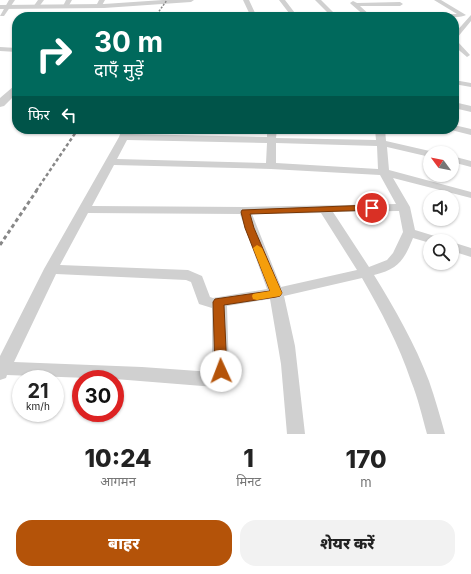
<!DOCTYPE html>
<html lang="hi">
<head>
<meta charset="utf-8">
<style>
	:root { --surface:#fff; --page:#f2f2f2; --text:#222; --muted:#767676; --accent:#b45309 }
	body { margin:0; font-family:Inter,"Noto Sans Devanagari",sans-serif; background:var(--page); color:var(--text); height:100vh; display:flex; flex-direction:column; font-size:15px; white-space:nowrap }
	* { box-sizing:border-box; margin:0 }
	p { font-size:13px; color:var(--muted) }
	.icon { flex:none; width:22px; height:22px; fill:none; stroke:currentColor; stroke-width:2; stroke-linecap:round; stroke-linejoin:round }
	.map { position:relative; height:434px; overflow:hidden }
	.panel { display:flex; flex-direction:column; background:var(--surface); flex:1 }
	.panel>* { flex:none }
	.hud { position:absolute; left:12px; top:12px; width:447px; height:122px; border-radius:16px; box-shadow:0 1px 3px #0004; background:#00695c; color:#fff; overflow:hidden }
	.needle { width:26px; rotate:302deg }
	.tools { position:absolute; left:423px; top:146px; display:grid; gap:8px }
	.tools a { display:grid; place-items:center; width:36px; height:36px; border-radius:50%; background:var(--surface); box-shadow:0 1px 3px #0004; font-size:20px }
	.speed { position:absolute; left:12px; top:370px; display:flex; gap:8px; font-size:20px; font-weight:700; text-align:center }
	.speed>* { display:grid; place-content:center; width:52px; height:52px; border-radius:50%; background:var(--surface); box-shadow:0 1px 3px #0004; line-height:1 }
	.speed small { font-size:10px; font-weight:400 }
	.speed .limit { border:6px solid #d22; background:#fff; color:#111 }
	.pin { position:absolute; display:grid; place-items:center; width:34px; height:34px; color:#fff; margin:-17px; border:2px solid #fff; border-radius:50%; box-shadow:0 1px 4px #0007 }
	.me { position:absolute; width:44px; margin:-22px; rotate:358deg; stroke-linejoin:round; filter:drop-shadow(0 0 3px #0008) }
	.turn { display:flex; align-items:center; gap:14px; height:84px; padding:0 16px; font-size:18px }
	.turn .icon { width:52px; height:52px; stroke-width:2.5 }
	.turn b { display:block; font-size:28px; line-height:34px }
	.then { display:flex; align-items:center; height:38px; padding:0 16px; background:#0003; gap:8px; font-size:15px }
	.eta { display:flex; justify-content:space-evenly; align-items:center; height:68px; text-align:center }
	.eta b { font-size:24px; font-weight:800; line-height:28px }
	.primary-button { display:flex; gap:8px; margin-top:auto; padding:8px 16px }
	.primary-button a { flex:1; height:46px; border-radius:16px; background:var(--accent); color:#fff; font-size:16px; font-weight:800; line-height:46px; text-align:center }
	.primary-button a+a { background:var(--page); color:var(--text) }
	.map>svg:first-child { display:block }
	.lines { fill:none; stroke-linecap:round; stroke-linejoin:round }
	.minor { fill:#d0d0d0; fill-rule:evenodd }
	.tertiary { fill:#d0d0d0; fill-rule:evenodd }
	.rail-far2 { stroke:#888; stroke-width:1.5; stroke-dasharray:2 1.5; stroke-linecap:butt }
	.rail-far1 { stroke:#888; stroke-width:2.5; stroke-dasharray:3.5 2.5; stroke-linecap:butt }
	.rail { stroke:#888; stroke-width:3; stroke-dasharray:4 3; stroke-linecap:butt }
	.route { fill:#b45309; stroke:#753606 }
	.slow { fill:#f59e0b }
</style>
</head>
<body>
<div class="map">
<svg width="471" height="434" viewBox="0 0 471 434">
	<rect width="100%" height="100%" fill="#fff"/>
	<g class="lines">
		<!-- minor -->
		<path class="minor" d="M9 0H15L4 16H0Z
			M38 0H44L38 8H34L33 7Z
			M66 0H72L68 7 66 8 63 6Z
			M99 0H105L101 7 99 8 96 6Z
			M243 0H249L257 17H251Z
			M279 0H285L298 17H292Z
			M315 0H321L338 17H332Z
			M434 0H441L466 15C458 20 398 17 384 17L387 15 457 14Z
			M353 1 357 3 400 2 403 4 400 6H360L372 17H366L351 4 350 3Z
			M471 15V21L457 38 458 42 470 55 467 57 454 46V34Z
			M0 47 17 48V52L0 51Z
			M454 80 471 83V87L454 84Z
			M454 102 471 106V112L454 108Z
			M454 125 471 129V135L451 130 454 129Z
			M122 129H130L129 134 267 137V129H277L276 138 376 140 375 129H385L386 141 434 152V153H430V157L387 147 389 170 471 192V198L393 178 410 207 415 230 441 238 442 241H430V243L413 238C404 260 399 269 374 275 395 309 415 344 429 381 435 398 440 416 445 434H427C422 416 418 398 411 381 399 345 381 311 362 278L284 296 295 346 305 434H287L281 364 270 299 227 306 229 371 225 382 215 387 115 379 7 375 6 378 0 380V356L44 269 119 137ZM127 140 267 143 266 163 117 159ZM276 143 377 146 378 169 276 163ZM114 165 271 169 380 175 396 204 245 207 92 206ZM399 211 403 232 393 253 387 260 369 267 333 212ZM88 213 240 214 267 289 213 298 210 297 202 276 188 270 60 265ZM321 213 357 270 281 287 252 214ZM56 274 186 280 191 282 199 304 212 308V372L142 367 14 362Z
			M452 156 471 161V167L452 162Z
			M452 242 471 248V257L452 251Z"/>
		<!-- tertiary -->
		<path class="tertiary" d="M163 0H194L191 2 104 8 0 9V5L104 4Z
			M17 85V93L4 106 0 107V98L14 86Z"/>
		<!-- rail-far2 -->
		<path class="rail-far2" d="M155 17 167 0"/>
		<!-- rail-far1 -->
		<path class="rail-far1" d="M36 191 78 129"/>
		<!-- rail -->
		<path class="rail" d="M0 245 37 190"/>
	</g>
	<!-- route -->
	<path class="route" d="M372 205 375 206 377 208 375 210 250 214 254 228 282 293 280 296 276 297 224 305 227 371 226 375 221 376 216 375 215 371 213 302 215 299 270 291 245 228 241 212 242 210Z"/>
	<!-- slow -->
	<path class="slow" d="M257 245 262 248 282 293 280 296 257 300 253 299 252 296 253 294 270 291 253 248Z"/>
</svg>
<div class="tools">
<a><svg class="needle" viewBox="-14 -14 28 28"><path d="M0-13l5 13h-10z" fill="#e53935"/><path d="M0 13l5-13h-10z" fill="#767676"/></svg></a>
<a><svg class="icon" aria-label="sound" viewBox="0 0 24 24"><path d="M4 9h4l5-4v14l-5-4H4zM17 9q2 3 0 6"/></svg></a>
<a><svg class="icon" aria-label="search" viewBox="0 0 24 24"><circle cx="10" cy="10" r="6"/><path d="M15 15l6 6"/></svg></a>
</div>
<div class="speed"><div>21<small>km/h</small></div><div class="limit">30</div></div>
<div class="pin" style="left:372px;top:208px;background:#d93025"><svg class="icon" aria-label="arrive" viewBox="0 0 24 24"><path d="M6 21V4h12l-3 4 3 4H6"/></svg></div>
<svg class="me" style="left:221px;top:371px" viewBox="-20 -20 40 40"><circle r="19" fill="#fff"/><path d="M0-13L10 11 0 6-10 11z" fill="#b45309"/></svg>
<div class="hud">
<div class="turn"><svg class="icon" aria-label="right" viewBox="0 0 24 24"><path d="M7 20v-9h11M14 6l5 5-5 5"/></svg><div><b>30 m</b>दाएँ मुड़ें</div></div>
<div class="then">फिर<svg class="icon" aria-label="left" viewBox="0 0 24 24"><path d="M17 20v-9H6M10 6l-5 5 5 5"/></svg></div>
</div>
</div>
<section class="panel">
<div class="eta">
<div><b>10:24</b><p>आगमन</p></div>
<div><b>1</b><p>मिनट</p></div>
<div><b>170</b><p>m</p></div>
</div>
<div class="primary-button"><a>बाहर</a><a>शेयर करें</a></div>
</section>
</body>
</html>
